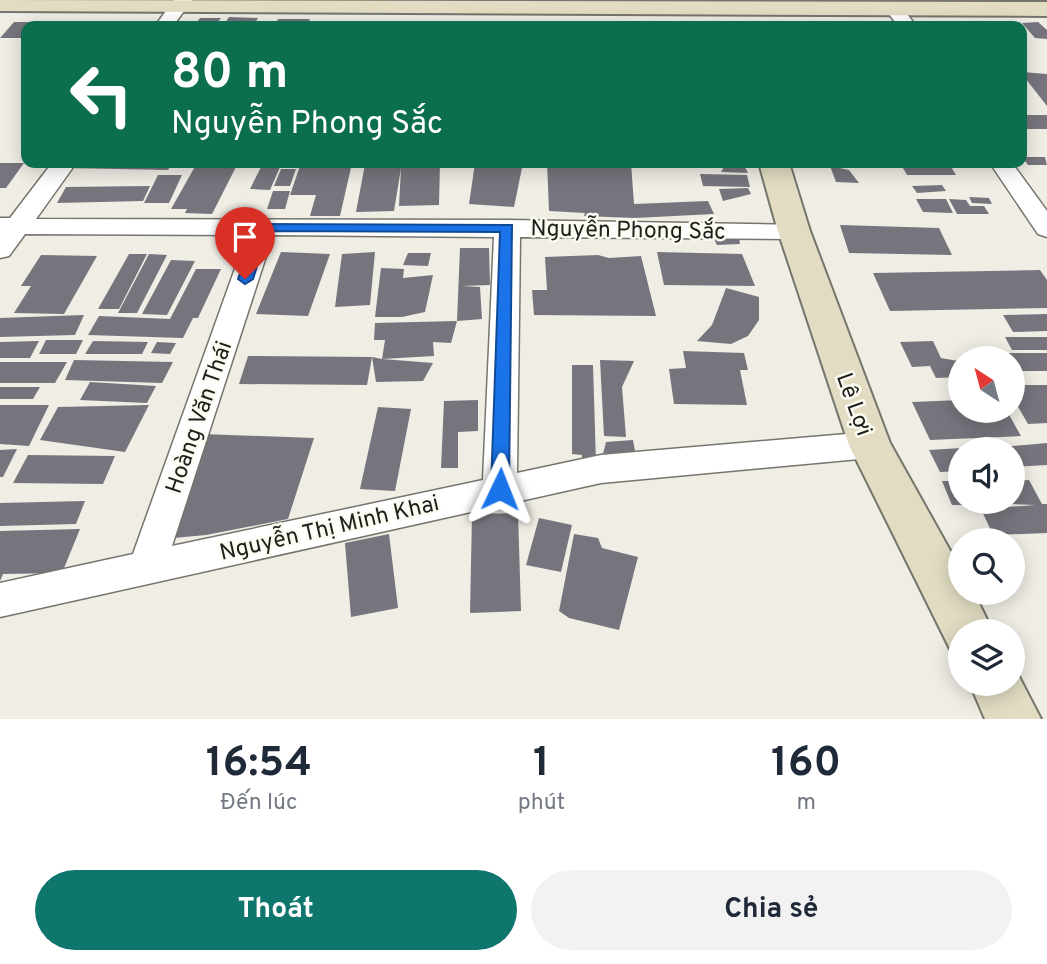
<!DOCTYPE html>
<html lang="vi">
<head>
<meta charset="utf-8">
<style>
	:root { --surface:#fff; --page:#f2f2f3; --text:#1f2937; --muted:#747a83; --accent:#0f766e }
	body { margin:0; font-family:Overpass,sans-serif; background:var(--page); color:var(--text); height:100vh; display:flex; flex-direction:column; font-size:26px; white-space:nowrap }
	* { box-sizing:border-box; margin:0 }
	p { font-size:23px; color:var(--muted) }
	.icon { flex:none; width:38px; height:38px; fill:none; stroke:currentColor; stroke-width:2; stroke-linecap:round; stroke-linejoin:round }
	.map { position:relative; height:719px; overflow:hidden }
	.side { display:flex; flex-direction:column; background:var(--surface); flex:1 }
	.side>* { flex:none }
	.guide { position:absolute; left:21px; top:21px; width:1006px; height:147px; border-radius:14px; box-shadow:0 4px 18px #0003; background:#0b6e4f; color:#fff; overflow:hidden }
	.needle { width:46px; rotate:324deg }
	.controls { position:absolute; left:948px; top:346px; display:grid; gap:14px }
	.controls a { display:grid; place-items:center; width:77px; height:77px; border-radius:50%; background:var(--surface); box-shadow:0 4px 18px #0003; font-size:35px }
	.pin { position:absolute; display:grid; place-items:center; width:60px; height:60px; color:#fff; margin:-72px -30px; border-radius:50% 50% 50% 0; rotate:-45deg; box-shadow:0 0 7px #0007 }
	.pin .icon { rotate:45deg }
	.me { position:absolute; width:77px; margin:-38px; rotate:2deg; stroke-linejoin:round; filter:drop-shadow(0 0 5px #0008) }
	.turn { display:flex; align-items:center; gap:24px; height:147px; padding:0 35px; font-size:32px }
	.turn .icon { width:91px; height:91px; stroke-width:2.5 }
	.turn b { display:block; font-size:49px; line-height:60px }
	.eta { display:flex; justify-content:space-evenly; align-items:center; height:119px; text-align:center }
	.eta b { font-size:42px; font-weight:700; line-height:49px }
	.button { display:flex; gap:14px; margin-top:auto; padding:14px 35px }
	.button a { flex:1; height:80px; border-radius:42px; background:var(--accent); color:#fff; font-size:28px; font-weight:700; line-height:80px; text-align:center }
	.button a+a { background:var(--page); color:var(--text) }
	.map>svg:first-child { display:block }
	.building { fill:#76757d }
	.lines { fill:none; stroke-linecap:round; stroke-linejoin:round }
	.street-casing { stroke:#76756d; stroke-width:3 }
	.secondary-casing { stroke:#76756d; stroke-width:4 }
	.street { fill:#fff; fill-rule:evenodd }
	.secondary { fill:#e1dcc2; fill-rule:evenodd }
	.route { fill:#1a73e8; stroke:#114b97; stroke-width:2 }
	.labels { text-anchor:middle; stroke-width:5; stroke-linejoin:round; paint-order:stroke }
	.street-label { font-size:23px; fill:#1e1e1b; stroke:#fcfbf2 }
</style>
</head>
<body>
<div class="map">
<svg width="1047" height="719" viewBox="0 0 1047 719">
	<rect width="100%" height="100%" fill="#efede4"/>
	<!-- building -->
	<path class="building" d="M229 17 258 18 253 26H223Z
		M200 18H221L215 26H194Z
		M278 19H310L308 24H324L323 26H275Z
		M414 21 440 22 439 26H412Z
		M527 21V26H469V22Z
		M14 22H37L33 26H26L23 38H0Z
		M1038 22 1047 30V39L1035 38 1022 23Z
		M808 23 805 26H757L756 24Z
		M1022 72 1047 74V106L1022 74Z
		M1022 115H1047V129H1022Z
		M1022 157H1045L1047 165H1028Z
		M0 163H24L6 188H0Z
		M69 163H172L168 170 65 168Z
		M197 163H238L212 214 185 213 187 209H171Z
		M301 163H352L340 216H310L316 195H290Z
		M440 163 439 205 399 206 401 168 394 211 356 212 365 164Z
		M475 163H523L514 207 469 204Z
		M547 163 585 167V163H631L634 204 708 201 714 214 635 218 584 216 585 213 549 211Z
		M743 163 748 173 721 172 725 165Z
		M900 163H949L956 175H907Z
		M830 166 849 170 859 183 836 182Z
		M261 167H280L270 190 250 189Z
		M281 169H296L290 186H274Z
		M700 174 747 175 750 187 703 186Z
		M158 175H182L169 203H144Z
		M942 185 946 191 917 193 912 186Z
		M150 186 143 201 57 203 66 187Z
		M748 188 751 194 723 201 719 189Z
		M273 191H290L285 209H267Z
		M969 197 989 198 992 204 972 203Z
		M916 199H946L953 213 923 212Z
		M949 199 966 200 970 206H984L989 214H957Z
		M840 225 939 228 952 255 849 253Z
		M713 237H739L740 244 717 245Z
		M460 248H489L490 285 462 286 480 287 482 319 457 321Z
		M281 252 330 254 308 316 256 314Z
		M375 252 370 305 335 307 342 254Z
		M657 252 742 254 755 286 664 285Z
		M408 253H431L428 266 403 265Z
		M129 254H147L119 309H98Z
		M149 254 167 255 137 313H118Z
		M41 255 97 256 64 314 14 313 31 286H21Z
		M598 255 609 258 641 256 656 316 534 315 532 290H547L545 257Z
		M171 260 195 261 167 315 142 314Z
		M381 268 404 269 403 278 433 275 425 312 402 317H375Z
		M196 269H221L198 318H193L183 338 88 335 99 316 170 319Z
		M1040 270 1047 280V308L890 311 873 273Z
		M726 288 759 297V320L748 336 731 344 697 341 712 325Z
		M1047 314V331L1013 332 1003 315Z
		M84 315 75 335 0 337V318Z
		M457 321 451 343 433 342 434 356 382 359 433 363 423 381 376 382 372 357 367 385 239 384 248 356 372 357 382 359 385 340H374L375 323Z
		M1005 337H1047V350H1012Z
		M46 340H83L76 354H39Z
		M39 341 30 358H0V342Z
		M93 341 148 342 142 354H85Z
		M933 341 941 358 958 361 961 377 936 378 930 366 912 367 900 342Z
		M157 342 176 343 170 354 151 353Z
		M683 351 744 353 748 370H740L747 405 674 404 669 369 686 368Z
		M1009 353H1047V371H1019Z
		M74 360 173 362 162 383 65 380Z
		M600 360 634 361 622 387 626 437 604 436Z
		M0 362H67L55 383H0Z
		M572 365H593L596 463H582V455L572 454Z
		M90 382 156 386 147 403 80 400Z
		M1022 385H1047V423L1028 424 1013 398V392Z
		M0 387H40L33 399H0Z
		M478 400V431L458 432V468H441L444 401Z
		M961 400V411H1007L1021 436 930 440 912 402Z
		M0 405H49L29 446 0 444Z
		M149 405 125 452 40 440 58 407Z
		M378 407 411 409 395 491 360 489Z
		M202 434 314 438 288 519 206 535 163 539Z
		M633 440 635 451 603 454 606 442Z
		M1047 443V465L1013 467V450H969Z
		M961 448V471L940 472 929 450Z
		M17 449 3 477H0V450Z
		M28 455 115 456 103 484 13 483Z
		M1029 480 1042 504H1047V533L993 535 981 509 1035 505 1013 504V481Z
		M942 481H961V502L974 505H952Z
		M85 501 76 524 0 526V503Z
		M518 513 521 611 470 613 472 514Z
		M539 518 572 525 561 572 526 565Z
		M80 529 62 573 3 574 0 581V531Z
		M389 534 398 608 351 617 345 543Z
		M574 534 598 538 602 548 638 557 619 630 569 618 559 611Z"/>
	<g class="lines">
		<!-- street casing -->
		<g class="street-casing">
			<path id="street" d="M174 0H192L173 26H155Z
				M895 5 901 6 916 26H898L886 10Z
				M52 163H76L36 219 507 220 803 225 807 231 803 237 794 239 520 237 517 473 601 455 870 432 882 436 886 445 882 454 870 458 601 483 0 617V583L133 554 247 235 25 234 9 256 0 258V218H10ZM273 235 494 237 483 480 172 546Z
				M990 163H1012L1047 211V237L1038 234Z"/>
		</g>
		<!-- secondary casing -->
		<g class="secondary-casing">
			<path id="secondary" d="M0 0 1047 2V16L0 11Z
				M759 163H789L810 231 890 443 961 570V593H974L993 632H961V653L950 649 849 445 778 231Z
				M1013 665 1041 719H985L970 684H1013Z"/>
		</g>
		<!-- street -->
		<use href="#street" class="street"/>
		<!-- secondary -->
		<use href="#secondary" class="secondary"/>
	</g>
	<!-- route -->
	<path class="route" d="M258 224 512 225 509 489 507 494 500 496 491 489 500 232 268 231 253 279 245 284 238 279Z"/>
	<g class="labels">
		<!-- street labels -->
		<g class="street-label">
			<text transform="translate(628 229) rotate(1)" y="8">Nguyễn Phong Sắc</text>
			<text transform="translate(855 404) rotate(70)" y="8">Lê Lợi</text>
			<text transform="translate(198 417) rotate(-71)" y="8">Hoàng Văn Thái</text>
			<text transform="translate(329 527) rotate(-13)" y="8">Nguyễn Thị Minh Khai</text>
		</g>
	</g>
</svg>
<div class="controls">
<a><svg class="needle" viewBox="-14 -14 28 28"><path d="M0-13l5 13h-10z" fill="#e53935"/><path d="M0 13l5-13h-10z" fill="#747a83"/></svg></a>
<a><svg class="icon" aria-label="sound" viewBox="0 0 24 24"><path d="M4 9h4l5-4v14l-5-4H4zM17 9q2 3 0 6"/></svg></a>
<a><svg class="icon" aria-label="search" viewBox="0 0 24 24"><circle cx="10" cy="10" r="6"/><path d="M15 15l6 6"/></svg></a>
<a><svg class="icon" aria-label="layers" viewBox="0 0 24 24"><path d="M12 4l9 5-9 5-9-5zM3 14l9 5 9-5"/></svg></a>
</div>
<div class="pin" style="left:245px;top:279px;background:#d93025"><svg class="icon" aria-label="arrive" viewBox="0 0 24 24"><path d="M6 21V4h12l-3 4 3 4H6"/></svg></div>
<svg class="me" style="left:500px;top:489px" viewBox="-20 -20 40 40"><path d="M0-17L14 15 0 8-14 15z" fill="#1a73e8" stroke="#fff" stroke-width="4"/></svg>
<div class="guide">
<div class="turn"><svg class="icon" aria-label="left" viewBox="0 0 24 24"><path d="M17 20v-9H6M10 6l-5 5 5 5"/></svg><div><b>80 m</b>Nguyễn Phong Sắc</div></div>
</div>
</div>
<section class="side">
<div class="eta">
<div><b>16:54</b><p>Đến lúc</p></div>
<div><b>1</b><p>phút</p></div>
<div><b>160</b><p>m</p></div>
</div>
<div class="button"><a>Thoát</a><a>Chia sẻ</a></div>
</section>
</body>
</html>
